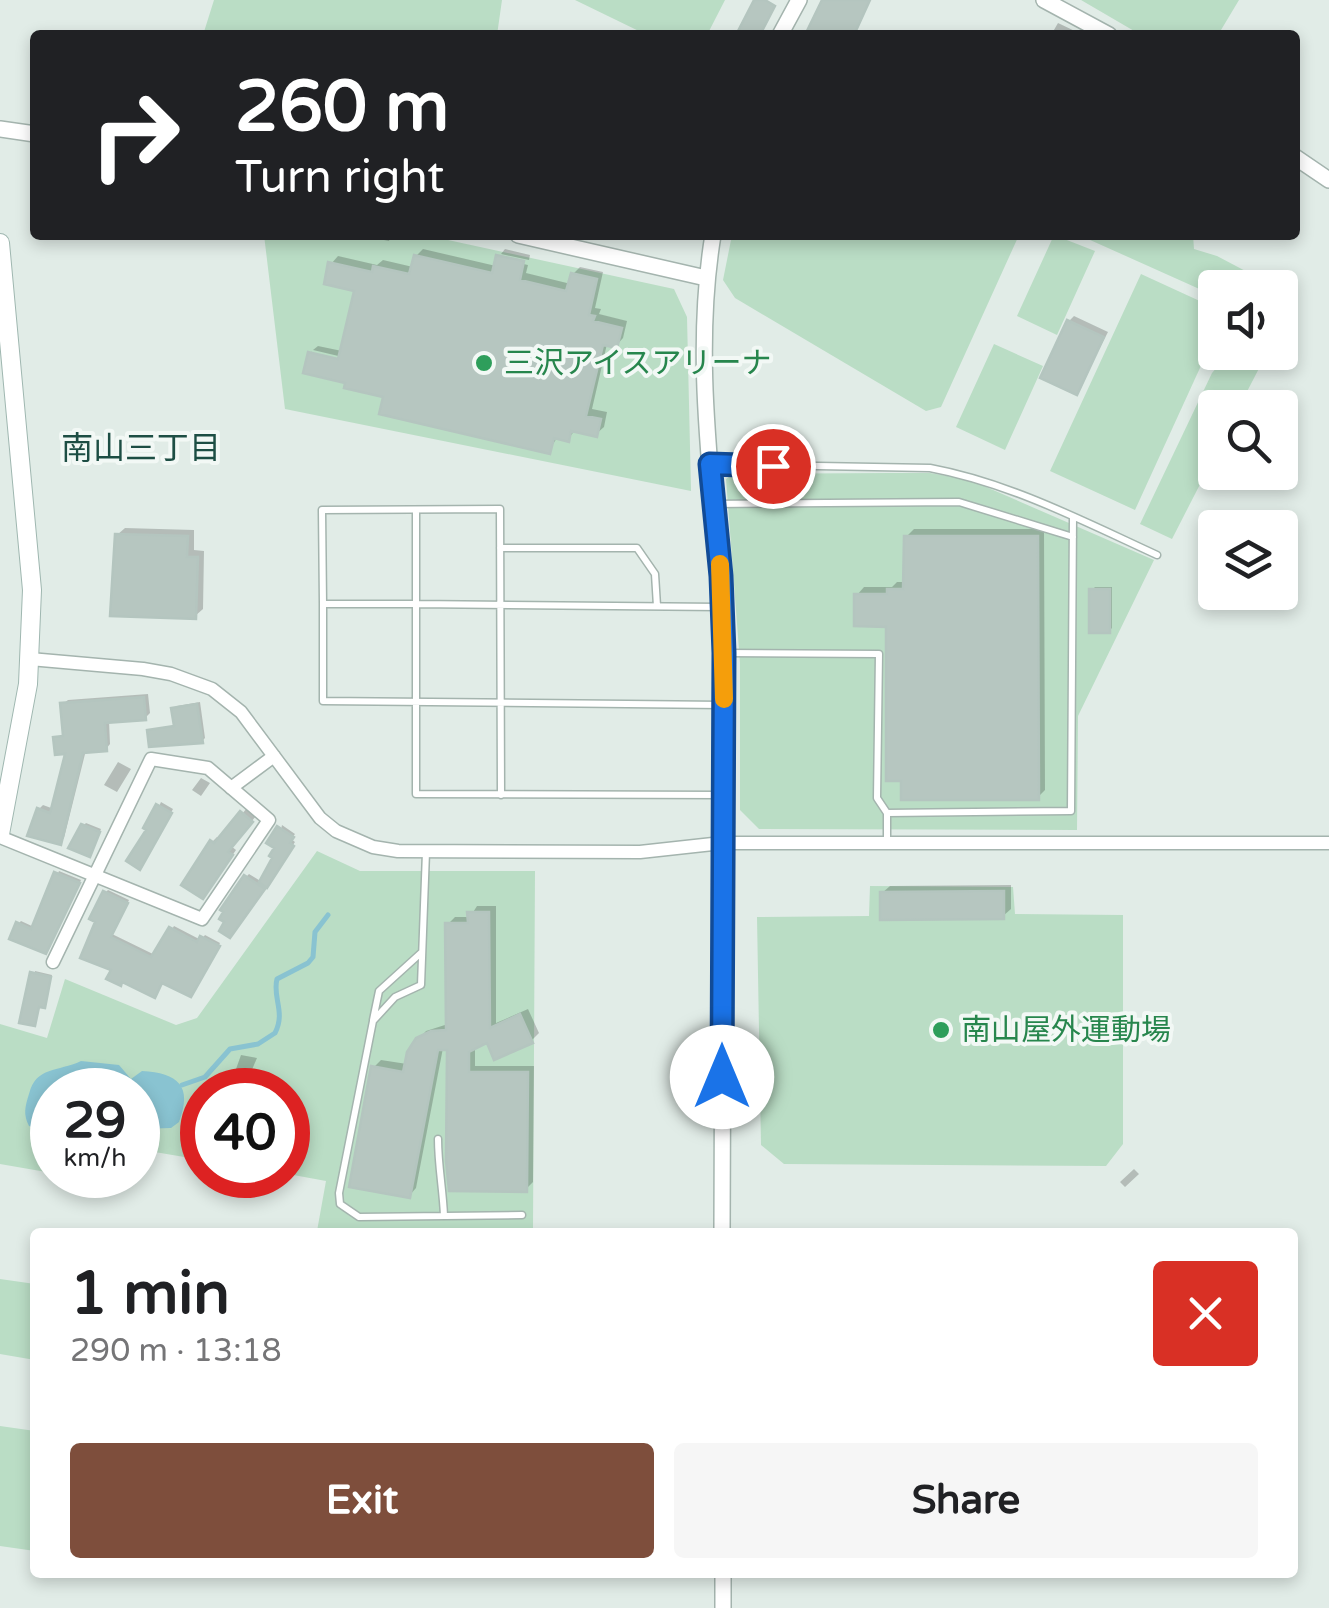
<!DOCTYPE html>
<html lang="en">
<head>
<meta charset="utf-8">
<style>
	:root { --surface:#fff; --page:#f6f6f6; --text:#202124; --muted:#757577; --accent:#7e4e3c }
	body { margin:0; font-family:"Varela Round","Noto Sans JP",sans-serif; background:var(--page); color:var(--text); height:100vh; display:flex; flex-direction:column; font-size:38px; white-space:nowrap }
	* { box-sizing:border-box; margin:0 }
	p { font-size:32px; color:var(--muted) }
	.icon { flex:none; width:55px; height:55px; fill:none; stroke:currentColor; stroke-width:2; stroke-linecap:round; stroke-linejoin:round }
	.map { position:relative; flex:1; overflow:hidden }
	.sheet { position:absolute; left:30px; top:1228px; width:1268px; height:350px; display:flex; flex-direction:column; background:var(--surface); border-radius:10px; box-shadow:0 5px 15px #0003 }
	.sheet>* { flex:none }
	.hud { position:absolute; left:30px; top:30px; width:1270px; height:210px; border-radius:10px; box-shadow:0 5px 15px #0003; background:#202124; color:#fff; overflow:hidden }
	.buttons { position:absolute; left:1198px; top:270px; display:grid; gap:20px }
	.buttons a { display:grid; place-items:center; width:100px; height:100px; border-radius:10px; background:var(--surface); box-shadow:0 5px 15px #0003; font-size:50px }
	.speed { position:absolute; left:30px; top:1068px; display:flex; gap:20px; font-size:50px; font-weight:700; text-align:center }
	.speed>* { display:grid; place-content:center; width:130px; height:130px; border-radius:50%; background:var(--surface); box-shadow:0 5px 15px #0003; line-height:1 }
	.speed small { font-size:25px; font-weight:400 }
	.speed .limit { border:15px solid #d22; background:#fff; color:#111 }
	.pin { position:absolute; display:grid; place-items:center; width:85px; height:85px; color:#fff; margin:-42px; border:5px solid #fff; border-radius:50%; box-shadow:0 2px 10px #0007 }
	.me { position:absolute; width:110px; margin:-55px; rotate:0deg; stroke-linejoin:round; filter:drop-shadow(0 0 8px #0008) }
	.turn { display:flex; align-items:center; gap:35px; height:210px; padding:0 40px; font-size:45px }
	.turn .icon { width:130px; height:130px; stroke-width:2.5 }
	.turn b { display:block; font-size:70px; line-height:85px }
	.round { display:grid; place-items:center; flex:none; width:105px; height:105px; border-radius:10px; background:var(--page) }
	.headline { display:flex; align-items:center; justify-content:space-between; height:170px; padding:0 40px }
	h1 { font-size:60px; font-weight:700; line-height:75px }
	.action { display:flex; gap:20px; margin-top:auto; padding:20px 40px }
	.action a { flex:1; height:115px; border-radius:10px; background:var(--accent); color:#fff; font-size:40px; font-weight:700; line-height:115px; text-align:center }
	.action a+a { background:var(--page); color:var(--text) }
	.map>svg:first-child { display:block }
	.green { fill:#baddc5 }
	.water { fill:#89c3d1 }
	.shadow { fill:#0003 }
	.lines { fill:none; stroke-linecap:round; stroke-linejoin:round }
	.stream { stroke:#89c3d1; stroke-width:5 }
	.building { fill:#b6c6c0; stroke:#b4c5bf; stroke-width:2.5 }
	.service-casing { stroke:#a4b4ae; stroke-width:9 }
	.minor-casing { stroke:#a4b4ae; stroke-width:15 }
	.tertiary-casing { stroke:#a4b4ae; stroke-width:18 }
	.secondary-casing { stroke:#9fb7b0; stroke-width:20 }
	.service { stroke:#fff; stroke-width:6 }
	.minor { stroke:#fff; stroke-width:12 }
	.tertiary { stroke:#fff; stroke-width:15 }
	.secondary { stroke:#fff; stroke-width:18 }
	.route-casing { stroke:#114b97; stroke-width:25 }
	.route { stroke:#1a73e8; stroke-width:18 }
	.slow { stroke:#f59e0b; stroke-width:18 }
	.leisure-dot { fill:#2e9e5b; stroke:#f2f8f5; stroke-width:4 }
	.labels { text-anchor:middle; stroke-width:8; stroke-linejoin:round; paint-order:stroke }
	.leisure-label { font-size:30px; fill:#27864d; stroke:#f2f8f5; text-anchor:start }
	.neighbourhood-label { font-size:32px; fill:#1d4e44; stroke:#f2f8f5 }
</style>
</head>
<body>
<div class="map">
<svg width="1329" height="1608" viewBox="0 0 1329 1608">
	<rect width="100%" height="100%" fill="#e1ece7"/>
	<!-- green -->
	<path class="green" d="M214 0H502L497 35H203Z
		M575 0H725L707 35H647Z
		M1081 0H1239L1218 35H1141Z
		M264 235H425L674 289 687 317 691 491 285 409Z
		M732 235H1019L941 407 926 411 735 298 723 280Z
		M1054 235 1095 251 1057 335 1017 316Z
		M1079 235H1193L1194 249 1217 256 1276 287 1215 288V296Z
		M1141 274 1215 308V335L1135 510 1050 471Z
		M994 344 1043 366 1005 450 956 427Z
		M1229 353H1267L1239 407 1215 408V455L1172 539 1140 524 1212 373Z
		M891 473H930L970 480 1154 560 1078 716 1077 830 759 829 740 810V663L726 479 733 474Z
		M317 851 360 871H535L533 1228 317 1231 326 1181 288 1174V1090H202V1160L143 1150 138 1175V1090H52V1173L0 1164V1024L47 1038 65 979 176 1025 197 1018Z
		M870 886 1013 887 1015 914 1123 915V1144L1106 1166 784 1164 761 1145 757 917 869 916Z
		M0 1279 35 1284V1360L0 1354Z
		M0 1426 35 1431V1551L0 1546Z"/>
	<!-- water -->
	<path class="water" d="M81 1061 119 1065 131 1079 142 1071C178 1073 193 1086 179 1122L171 1128 138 1129V1090H52V1135L29 1126C23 1114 25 1107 29 1094 36 1066 58 1072 81 1061Z"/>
	<!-- shadow -->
	<path class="shadow" d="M1058 23 1079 33 1078 35H1051Z
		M375 235H391L389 241 374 238Z
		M423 249 496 266 500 255V259L528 265 526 273 571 284 573 274 580 267 603 272 595 308 601 309 599 314 627 321 623 338 616 346 607 344 592 409 607 412 604 427 596 434 576 429 568 439 558 436 549 451 382 412 386 395 347 386 348 381 306 371 312 351V355L350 364 351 359 313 350 318 346 342 351 357 289 326 282 331 264 338 256 377 265 383 260 413 267 416 256Z
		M505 249 530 255 529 260 501 254Z
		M1074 316 1108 332 1077 392 1069 321Z
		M125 528 194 530V550L204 551 203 609 195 616 117 535Z
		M914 529H1044L1045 790 1038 797 889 624 857 595 864 587H892L897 582H906V537Z
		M1095 587H1112V628L1109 631 1092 590Z
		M148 694 150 713 145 718 109 721 110 744 106 749 86 750 64 838 60 843 39 809 43 805 54 809 68 752 56 738 65 733 63 704 68 700Z
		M200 702 205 738 202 741 149 731 176 725 174 709 177 706Z
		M118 762 131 769 117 792 104 785Z
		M201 778 210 783 201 796 192 790Z
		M161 802 173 809 143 864 149 829Z
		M247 808 256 816 231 846 236 850 208 891 212 842 217 837 220 840Z
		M86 823 101 829 90 854 83 826Z
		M282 825 295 834 291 839 295 842 233 932 246 877 249 874 262 882 277 848Z
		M59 871 81 880 48 948 18 924 21 921 34 927Z
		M1011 885V909L1003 916 882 893 890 886Z
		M108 890 129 900 112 934 155 955 174 926 201 940 205 935 220 943 193 991 114 969 105 893Z
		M477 906H496V1023L528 1009 539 1033 531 1041 488 1040 475 1046V1066H534L533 1182 526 1189 449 1048H443L416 1188 409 1196 374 1067 381 1060 407 1064 418 1040 426 1031 448 1024V924L455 917H470Z
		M35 971 52 975 46 1003 40 1005 34 1024Z
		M241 1055 257 1058 251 1072 236 1069Z
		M1134 1169 1139 1174 1125 1187 1120 1182Z"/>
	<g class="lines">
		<!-- stream -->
		<path class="stream" d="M182 1085 205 1077 230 1049 258 1044 275 1033C286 1012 272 997 277 979L308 963 313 957 315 932 328 915"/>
	</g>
	<!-- building -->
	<path class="building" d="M754 0H765L775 6 760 35H736Z
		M822 0H870L854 35H805Z
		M414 255 492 273 496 255 524 261 520 280 566 291 571 273 597 279 589 315 595 316 593 321 622 328 617 348 603 345 586 416 601 419 597 437 571 431 569 442 554 438 550 454 379 414 383 397 344 388 345 383 303 373 308 352 338 359 354 291 324 284 328 262 372 272 373 266 409 274Z
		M1067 320 1104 337 1077 395 1040 378Z
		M115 534 188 536 187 557H198L196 619 110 616Z
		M904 536H1038L1039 800H901V781H886V627L854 626V594H887V589H903Z
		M1089 589H1110V633H1089Z
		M144 697 146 720 105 723 107 751 83 753 61 845 27 836 37 808 50 813 65 754 55 755 53 737 63 736 60 703Z
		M197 704 203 743 149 747 147 730 174 726 171 708Z
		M156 804 172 813 140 870 126 861 146 830 143 828Z
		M240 811 253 822 228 852 233 855 203 899 181 885 210 840 214 843Z
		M81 824 100 832 90 857 68 848Z
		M277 826 294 837 290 843 294 846 267 888 259 882 272 858 269 856 274 848 266 843Z
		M54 872 80 883 46 954 9 939 16 922 31 929Z
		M244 875 265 889 230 938 219 931 224 922 219 919 223 912 220 910Z
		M103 891 128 903 111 937 151 957 169 927 197 942 200 936 220 946 191 997 162 983 155 998 122 982 121 986 106 979 111 970 80 958 95 922 89 919Z
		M1004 891V919L880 920V892Z
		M467 912H489L490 1028 520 1014 533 1043 494 1060 487 1043 469 1052V1072H528L527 1192 449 1191 446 1161 447 1050H438L410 1198 349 1187 371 1066 403 1072 407 1052 416 1038 431 1031 446 1030 445 923H468Z
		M30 972 51 977 45 1008 39 1007 35 1026 19 1023Z"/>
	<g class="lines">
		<!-- service casing -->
		<g class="service-casing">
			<path id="service" d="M711 464 930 468C1010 483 1083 521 1157 555
				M714 504 959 502 1073 537
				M416 510V604L720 607
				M500 548H637L655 574 657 606
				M323 604 322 510 500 509 501 795
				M725 653 879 654 877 798 887 813V845
				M722 795 416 794V604H323V701L723 705
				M887 813 1071 811 1073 517
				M426 852 421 985 395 997 373 1021 339 1193 340 1204 359 1217 522 1215
				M373 1020 379 991 422 952
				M438 1139C438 1165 443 1190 444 1216"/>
		</g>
		<!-- minor casing -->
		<g class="minor-casing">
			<path id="minor" d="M30 659 143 669 171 674 212 689 241 712 320 818 336 831 373 847 398 851 640 852 722 843H1329
				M231 788 274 756
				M0 837 202 919 269 820 208 768 151 759 53 962"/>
		</g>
		<!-- tertiary casing -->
		<g class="tertiary-casing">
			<path id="tertiary" d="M1044 0 1109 35
				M780 35 799 0
				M0 129 35 134
				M1295 157 1329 180
				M518 235 706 278
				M713 235C690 374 719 514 724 653L722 1232
				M723 1572V1608"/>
		</g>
		<!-- secondary casing -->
		<g class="secondary-casing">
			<path id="secondary" d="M0 243 32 590 28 684 0 834"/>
		</g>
		<!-- service -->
		<use href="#service" class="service"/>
		<!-- minor -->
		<use href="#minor" class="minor"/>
		<!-- tertiary -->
		<use href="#tertiary" class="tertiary"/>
		<!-- secondary -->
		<use href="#secondary" class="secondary"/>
	</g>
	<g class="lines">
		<!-- route casing -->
		<g class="route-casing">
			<path id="route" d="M722 1077 724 653 721 576 710 464 773 466"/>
		</g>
		<!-- route -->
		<use href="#route" class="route"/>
		<!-- slow -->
		<path class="slow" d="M720 564 724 699"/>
	</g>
	<!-- markers -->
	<g class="leisure-dot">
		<circle cx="484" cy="363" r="10"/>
		<circle cx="941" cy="1030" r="10"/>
	</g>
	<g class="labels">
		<!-- leisure labels -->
		<g class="leisure-label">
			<text x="504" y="373">三沢アイスアリーナ</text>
			<text x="961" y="1040">南山屋外運動場</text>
		</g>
		<!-- neighbourhood labels -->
		<g class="neighbourhood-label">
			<text x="141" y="459">南山三丁目</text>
		</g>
	</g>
</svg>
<div class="buttons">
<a><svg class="icon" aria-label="sound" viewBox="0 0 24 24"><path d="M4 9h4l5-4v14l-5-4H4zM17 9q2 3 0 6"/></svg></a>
<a><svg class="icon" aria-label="search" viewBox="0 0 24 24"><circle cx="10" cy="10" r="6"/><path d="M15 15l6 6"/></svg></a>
<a><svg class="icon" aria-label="layers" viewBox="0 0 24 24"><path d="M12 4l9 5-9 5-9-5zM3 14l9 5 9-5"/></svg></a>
</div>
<div class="speed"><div>29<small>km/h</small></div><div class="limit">40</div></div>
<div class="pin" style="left:773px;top:466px;background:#d93025"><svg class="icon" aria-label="arrive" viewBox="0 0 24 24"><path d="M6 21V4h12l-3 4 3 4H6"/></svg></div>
<svg class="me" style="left:722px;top:1077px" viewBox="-20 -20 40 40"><circle r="19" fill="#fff"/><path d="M0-13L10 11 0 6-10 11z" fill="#1a73e8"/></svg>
<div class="hud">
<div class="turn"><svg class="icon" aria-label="right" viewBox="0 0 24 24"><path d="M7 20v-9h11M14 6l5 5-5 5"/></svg><div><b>260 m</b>Turn right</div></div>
</div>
<section class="sheet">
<div class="headline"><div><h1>1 min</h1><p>290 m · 13:18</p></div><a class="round" style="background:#d93025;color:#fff"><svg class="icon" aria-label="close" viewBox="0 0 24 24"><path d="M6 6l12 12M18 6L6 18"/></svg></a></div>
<div class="action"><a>Exit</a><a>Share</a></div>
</section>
</div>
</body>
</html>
